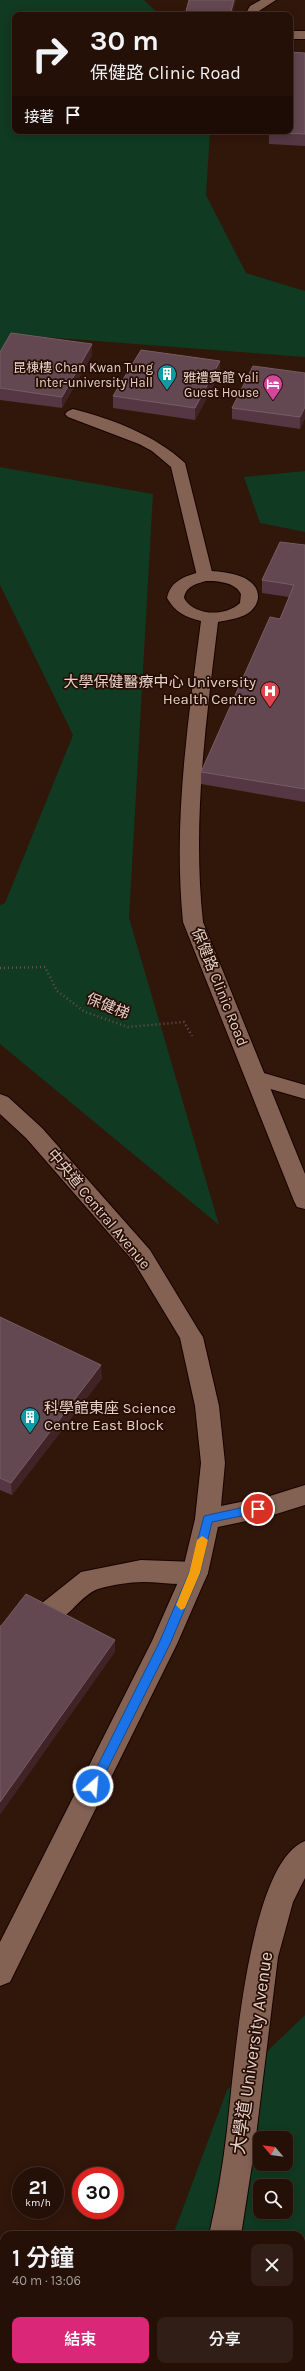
<!DOCTYPE html>
<html lang="zh-TW">
<head>
<meta charset="utf-8">
<style>
	:root { --surface:#251008; --page:#311e16; --text:#f1f3f6; --muted:#a39d9c; --line:#423029; --accent:#db2777 }
	body { margin:0; font-family:Karla,"Noto Sans TC",sans-serif; background:var(--page); color:var(--text); height:100vh; display:flex; flex-direction:column; font-size:15px; white-space:nowrap }
	* { box-sizing:border-box; margin:0 }
	p { font-size:13px; color:var(--muted) }
	.icon { flex:none; width:22px; height:22px; fill:none; stroke:currentColor; stroke-width:2; stroke-linecap:round; stroke-linejoin:round }
	.map { position:relative; flex:1; overflow:hidden }
	.sheet { position:absolute; left:0px; top:2231px; width:305px; height:140px; display:flex; flex-direction:column; background:var(--surface); border-radius:12px 12px 0 0; box-shadow:0 2px 10px #0003,0 0 0 1px var(--line) }
	.sheet>* { flex:none }
	.top-card { position:absolute; left:12px; top:12px; width:281px; height:122px; border-radius:8px; box-shadow:0 2px 10px #0003,0 0 0 1px var(--line); background:#251008; color:var(--text); overflow:hidden }
	.needle { width:26px; rotate:299deg }
	.tools { position:absolute; left:253px; top:2131px; display:grid; gap:8px }
	.tools a { display:grid; place-items:center; width:40px; height:40px; border-radius:8px; background:var(--surface); box-shadow:0 2px 10px #0003,0 0 0 1px var(--line); font-size:20px }
	.speed { position:absolute; left:12px; top:2167px; display:flex; gap:8px; font-size:20px; font-weight:700; text-align:center }
	.speed>* { display:grid; place-content:center; width:52px; height:52px; border-radius:50%; background:var(--surface); box-shadow:0 2px 10px #0003,0 0 0 1px var(--line); line-height:1 }
	.speed small { font-size:10px; font-weight:400 }
	.speed .limit { border:6px solid #d22; background:#fff; color:#111 }
	.pin { position:absolute; display:grid; place-items:center; width:34px; height:34px; color:#fff; margin:-17px; border:2px solid #fff; border-radius:50%; box-shadow:0 1px 4px #0007 }
	.me { position:absolute; width:44px; margin:-22px; rotate:27deg; stroke-linejoin:round; filter:drop-shadow(0 0 3px #0008) }
	.turn { display:flex; align-items:center; gap:14px; height:84px; padding:0 12px; font-size:18px }
	.turn .icon { width:52px; height:52px; stroke-width:2.5 }
	.turn b { display:block; font-size:28px; line-height:34px }
	.then { display:flex; align-items:center; height:38px; padding:0 12px; background:#0003; gap:8px; font-size:15px }
	.round { display:grid; place-items:center; flex:none; width:42px; height:42px; border-radius:8px; background:var(--page) }
	.head { display:flex; align-items:center; justify-content:space-between; height:68px; padding:0 12px }
	h1 { font-size:24px; font-weight:600; line-height:30px }
	.primary-button { display:flex; gap:8px; margin-top:auto; padding:8px 12px }
	.primary-button a { flex:1; height:46px; border-radius:8px; background:var(--accent); color:#fff; font-size:16px; font-weight:600; line-height:46px; text-align:center }
	.primary-button a+a { background:var(--page); color:var(--text) }
	.map>svg:first-child { display:block }
	.green { fill:#103a21; fill-rule:evenodd }
	.lines { fill:none; stroke-linecap:round; stroke-linejoin:round }
	.service-casing { stroke:#180200; stroke-width:2 }
	.minor-casing { stroke:#180200; stroke-width:2 }
	.path { stroke:#695146; stroke-width:2.5; stroke-dasharray:1 3; stroke-linecap:butt }
	.service { fill:#836254; fill-rule:evenodd }
	.minor { fill:#836254; fill-rule:evenodd }
	.wall { fill:#543742 }
	.shaded-wall { fill:#3f2326 }
	.building { fill:#634751; stroke:#785d64 }
	.route { fill:#1a73e8; stroke:#114b97 }
	.slow { fill:#f59e0b }
	.labels { text-anchor:middle; stroke-width:3.5; stroke-linejoin:round; paint-order:stroke }
	.far-poi-label { font-size:13px; fill:#e4d1c9; stroke:#270d03; text-anchor:end }
	.poi-label { font-size:15px; fill:#e4d1c9; stroke:#270d03; text-anchor:end }
	.street-label { font-size:15px; fill:#e4d1c9; stroke:#270d03 }
	.near-street-label { font-size:18px; fill:#e4d1c9; stroke:#270d03 }
</style>
</head>
<body>
<div class="map">
<svg width="305" height="2371" viewBox="0 0 305 2371">
	<rect width="100%" height="100%" fill="#31160a"/>
	<!-- green -->
	<path class="green" d="M0 0H144L160 15H15V131H210L206 195 246 273 305 291V357L31 336 0 354Z
		M0 467 153 494 129 918 219 1225 0 1044V905L5 903 73 735 0 585Z
		M305 471V532L260 523 244 477Z
		M305 2015V2371H145L144 2367H301V2235H173L227 2090ZM260 2138H286V2164H260ZM260 2186H286V2212H260Z"/>
	<g class="lines">
		<!-- service casing -->
		<g class="service-casing">
			<path id="service" d="M261 0H276L259 11 257 15H245L250 6Z
				M290 31H305V39H290Z
				M73 409C112 419 155 435 185 463L213 576 211 580H199L197 576 171 467 152 451 139 444 68 417 65 414 68 411Z
				M257 1071 305 1085V1099L250 1083 246 1078 250 1073Z
				M141 1560 195 1562 204 1565 208 1573 204 1581C185 1587 163 1582 143 1582 130 1582 111 1585 98 1589 76 1597 63 1632 37 1623L33 1615 37 1607 81 1572Z"/>
		</g>
		<!-- minor casing -->
		<g class="minor-casing">
			<path id="minor" d="M205 571C222 571 259 574 258 598 257 605 252 612 245 615 237 619 227 620 218 622 206 722 192 821 203 922L305 1174V1209L297 1207 294 1201 183 922C173 820 188 722 201 621 185 617 175 612 167 598 171 579 188 575 205 571ZM206 581C218 581 235 582 241 594L240 603C225 617 194 616 184 598 186 586 196 584 206 581Z
				M0 1094 8 1097 42 1128 150 1250 199 1331 203 1337 219 1406 225 1463 221 1506 270 1496 305 1485V1505L270 1516 218 1527 208 1573 177 1644 10 1982 0 1986V1942L152 1641 182 1573 195 1519 201 1463 195 1406 180 1338 134 1262 26 1138 0 1114Z
				M305 1841V1878L293 1902 278 1957 254 2152 241 2235H209C217 2200 223 2165 227 2130 234 2073 247 1863 305 1841Z
				M4 2355V2367H35L37 2371H0V2362Z
				M175 2367H207L206 2371H174Z"/>
		</g>
		<!-- path -->
		<path class="path" d="M0 968 45 967 57 991 85 1012 128 1027 184 1022 192 1036"/>
		<!-- service -->
		<use href="#service" class="service"/>
		<!-- minor -->
		<use href="#minor" class="minor"/>
	</g>
	<!-- wall -->
	<path class="wall" d="M305 53V146L269 144V132Z
		M0 352 92 355 62 408 0 400Z
		M220 373 195 420 113 408V396Z
		M305 373V418L300 429 232 419V408Z
		M305 545V802L201 784V772L280 619 289 597 262 593V580Z
		M0 1317 102 1378 12 1495 0 1490Z"/>
	<!-- shaded-wall -->
	<path class="shaded-wall" d="M234 0H236L232 15H230Z
		M92 344V355L62 408V397Z
		M220 361V373L195 420V408Z
		M305 407V418L300 429V417Z
		M101 1365 102 1378 12 1495 11 1483Z
		M115 1640V1652L0 1815V1802Z"/>
	<!-- building -->
	<path class="building" d="M189 0H234L230 15H185Z
		M290 52 305 53V134L269 132V131H290Z
		M11 333 92 344 62 397 0 388V352Z
		M141 350 220 361 195 408 113 396Z
		M253 366 305 373V407L300 417 232 408Z
		M280 542 305 545V789L201 772 270 617 280 619 294 585 262 580Z
		M0 1317 101 1365 11 1483 0 1478Z
		M26 1594 115 1640 0 1802V1626H1Z"/>
	<!-- route -->
	<path class="route" d="M258 1504 263 1509 261 1512 212 1522 200 1573 170 1644 97 1790H89V1783L159 1643 189 1573 204 1516Z"/>
	<!-- slow -->
	<path class="slow" d="M202 1536 208 1540 200 1573 185 1608 181 1610 176 1605 189 1573 197 1540Z"/>
	<!-- icons -->
	<defs>
		<g id="building-pin" transform="scale(1)"><path d="M0 17L-7.5 6A9.5 9.5 0 1 1 7.5 6Z" fill="#0f9aa8" stroke="#270d03"/><path d="M-4-6H4V6H1V3H-1V6H-4ZM-2.5-4.3h1.7v1.8h-1.7ZM.8-4.3h1.7v1.8H.8ZM-2.5-1h1.7V.8h-1.7ZM.8-1h1.7V.8H.8Z" fill="#fff"/></g>
		<g id="hotel-pin" transform="scale(1)"><path d="M0 17L-7.5 6A9.5 9.5 0 1 1 7.5 6Z" fill="#d1479c" stroke="#270d03"/><path d="M-6-4.5h1.5V1H6V5H4.5V3h-9V5H-6ZM-4 0a1.8 1.8 0 1 1 3.6 0ZM.5 0V-2.5h3Q6-2.5 6 0Z" fill="#fff"/></g>
		<g id="hospital-pin" transform="scale(1)"><path d="M0 17L-7.5 6A9.5 9.5 0 1 1 7.5 6Z" fill="#e0444e" stroke="#270d03"/><path d="M-5-5h3v3.5h4V-5h3V5h-3V1.5h-4V5h-3Z" fill="#fff"/></g>
	</defs>
	<g fill-rule="evenodd">
		<use href="#building-pin" x="167" y="374"/>
		<use href="#hotel-pin" x="273" y="384"/>
		<use href="#hospital-pin" x="270" y="691"/>
		<use href="#building-pin" x="30" y="1417"/>
	</g>
	<g class="labels">
		<!-- far-poi labels -->
		<g class="far-poi-label">
			<text x="153" y="372">昆棟樓 Chan Kwan Tung<tspan x="153" dy="15">Inter-university Hall</tspan></text>
			<text x="259" y="382">雅禮賓館 Yali<tspan x="259" dy="15">Guest House</tspan></text>
		</g>
		<!-- poi labels -->
		<g class="poi-label">
			<text x="256" y="687">大學保健醫療中心 University<tspan x="256" dy="17">Health Centre</tspan></text>
			<text x="44" y="1413" text-anchor="start">科學館東座 Science<tspan x="44" dy="17">Centre East Block</tspan></text>
		</g>
		<!-- street labels -->
		<g class="street-label">
			<text transform="translate(220 987) rotate(68)" y="5">保健路 Clinic Road</text>
			<text transform="translate(108 1006) rotate(22)" y="5">保健梯</text>
			<text transform="translate(99 1209) rotate(50)" y="5">中央道 Central Avenue</text>
		</g>
		<!-- near-street labels -->
		<g class="near-street-label">
			<text transform="translate(252 2053) rotate(-82)" y="6">大學道 University Avenue</text>
		</g>
	</g>
</svg>
<div class="tools">
<a><svg class="needle" viewBox="-14 -14 28 28"><path d="M0-13l5 13h-10z" fill="#e53935"/><path d="M0 13l5-13h-10z" fill="#a39d9c"/></svg></a>
<a><svg class="icon" aria-label="search" viewBox="0 0 24 24"><circle cx="10" cy="10" r="6"/><path d="M15 15l6 6"/></svg></a>
</div>
<div class="speed"><div>21<small>km/h</small></div><div class="limit">30</div></div>
<div class="pin" style="left:258px;top:1509px;background:#d93025"><svg class="icon" aria-label="arrive" viewBox="0 0 24 24"><path d="M6 21V4h12l-3 4 3 4H6"/></svg></div>
<svg class="me" style="left:93px;top:1786px" viewBox="-20 -20 40 40"><circle r="17" fill="#1a73e8" stroke="#fff" stroke-width="3"/><path d="M0-11L8 9 0 5-8 9z" fill="#fff"/></svg>
<div class="top-card">
<div class="turn"><svg class="icon" aria-label="right" viewBox="0 0 24 24"><path d="M7 20v-9h11M14 6l5 5-5 5"/></svg><div><b>30 m</b>保健路 Clinic Road</div></div>
<div class="then">接著<svg class="icon" aria-label="arrive" viewBox="0 0 24 24"><path d="M6 21V4h12l-3 4 3 4H6"/></svg></div>
</div>
<section class="sheet">
<div class="head"><div><h1>1 分鐘</h1><p>40 m · 13:06</p></div><a class="round"><svg class="icon" aria-label="close" viewBox="0 0 24 24"><path d="M6 6l12 12M18 6L6 18"/></svg></a></div>
<div class="primary-button"><a>結束</a><a>分享</a></div>
</section>
</div>
</body>
</html>
